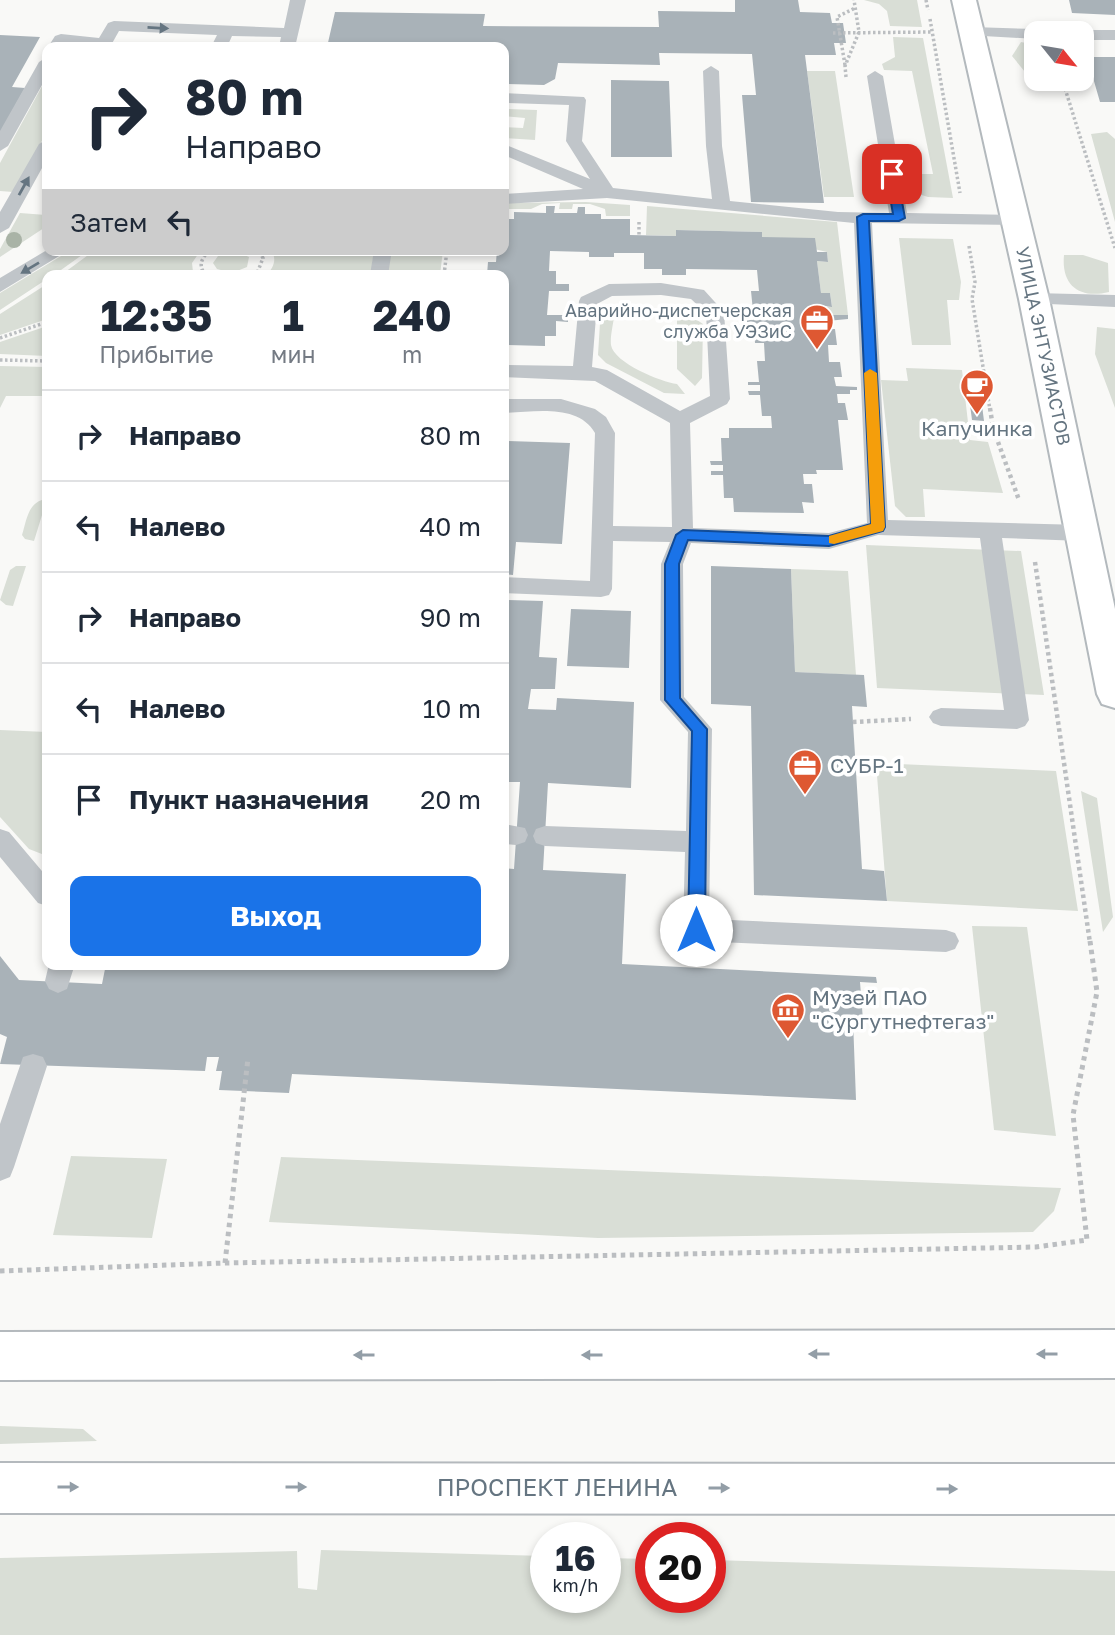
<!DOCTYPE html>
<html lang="ru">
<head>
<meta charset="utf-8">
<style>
	:root { --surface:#fff; --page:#f6f6f7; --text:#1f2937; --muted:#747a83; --line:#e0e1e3; --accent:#1a73e8 }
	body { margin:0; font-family:"Golos Text",sans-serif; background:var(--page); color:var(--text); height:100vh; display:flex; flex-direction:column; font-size:26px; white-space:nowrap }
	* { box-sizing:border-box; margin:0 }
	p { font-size:23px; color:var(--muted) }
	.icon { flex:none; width:38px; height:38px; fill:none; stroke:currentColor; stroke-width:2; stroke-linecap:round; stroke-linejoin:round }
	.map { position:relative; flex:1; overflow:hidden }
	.side { position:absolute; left:42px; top:270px; width:467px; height:700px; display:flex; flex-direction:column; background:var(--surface); border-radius:14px; box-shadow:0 4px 10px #0003 }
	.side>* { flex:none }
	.hud { position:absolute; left:42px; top:42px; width:467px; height:214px; border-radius:14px; box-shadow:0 4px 10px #0003; background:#fff; color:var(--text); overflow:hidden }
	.needle { width:46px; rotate:120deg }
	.tools { position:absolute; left:1024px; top:21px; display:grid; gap:14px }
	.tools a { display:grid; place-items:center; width:70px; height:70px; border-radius:14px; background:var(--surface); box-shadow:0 4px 10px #0003; font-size:35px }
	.speed { position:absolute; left:530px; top:1522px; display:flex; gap:14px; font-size:35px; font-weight:700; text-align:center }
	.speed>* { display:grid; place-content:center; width:91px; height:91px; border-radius:50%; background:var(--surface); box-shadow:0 4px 10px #0003; line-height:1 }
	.speed small { font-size:18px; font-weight:400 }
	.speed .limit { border:10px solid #d22; background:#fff; color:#111 }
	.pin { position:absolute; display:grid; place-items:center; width:60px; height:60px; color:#fff; margin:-30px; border-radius:14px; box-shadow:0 4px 10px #0006 }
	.me { position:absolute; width:77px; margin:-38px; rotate:0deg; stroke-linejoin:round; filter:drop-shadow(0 0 5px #0008) }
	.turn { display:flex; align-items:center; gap:24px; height:147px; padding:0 28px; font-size:32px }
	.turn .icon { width:91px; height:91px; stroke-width:2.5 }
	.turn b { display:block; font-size:49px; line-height:60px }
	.then { display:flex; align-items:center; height:66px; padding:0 28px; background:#0003; gap:14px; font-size:26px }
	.eta { display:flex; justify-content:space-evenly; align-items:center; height:119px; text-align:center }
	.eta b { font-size:42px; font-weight:700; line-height:49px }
	.button { display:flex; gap:14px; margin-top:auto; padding:14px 28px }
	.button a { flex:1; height:80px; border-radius:14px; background:var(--accent); color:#fff; font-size:28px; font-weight:700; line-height:80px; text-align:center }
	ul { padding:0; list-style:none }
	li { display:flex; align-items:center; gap:21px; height:91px; padding:0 28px; border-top:2px solid var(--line) }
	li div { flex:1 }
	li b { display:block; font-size:26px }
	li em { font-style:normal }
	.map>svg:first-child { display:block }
	.green { fill:#d9ded6 }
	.building { fill:#a9b2b8 }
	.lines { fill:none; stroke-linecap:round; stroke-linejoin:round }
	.secondary-casing { stroke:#b3b9bd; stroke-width:4 }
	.primary-casing { stroke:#b4b9bd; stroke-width:4 }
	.path-far2 { stroke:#bbbec1; stroke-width:3.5; stroke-dasharray:2.5 2.5; stroke-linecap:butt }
	.path-far1 { stroke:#bbbec1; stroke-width:4.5; stroke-dasharray:3.5 3.5; stroke-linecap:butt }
	.path { stroke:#bbbec1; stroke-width:5; stroke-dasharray:4.5 4.5; stroke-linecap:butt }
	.lane { fill:#c0c5c9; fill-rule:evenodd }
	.secondary { fill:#fff; fill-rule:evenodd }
	.primary { fill:#fff; fill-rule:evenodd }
	.tree { fill:#a9b3a6 }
	.oneway { fill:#657581 }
	.oneway2 { fill:#939ea7 }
	.route { fill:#1a73e8; stroke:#114b97; stroke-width:2 }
	.slow { fill:#f59e0b }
	.labels { text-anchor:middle; stroke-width:7; stroke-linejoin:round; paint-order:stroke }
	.far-poi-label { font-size:18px; fill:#657581; stroke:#fff; text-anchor:end }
	.far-street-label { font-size:18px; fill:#657581; stroke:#fff }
	.poi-label { font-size:21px; fill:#657581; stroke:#fff; text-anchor:start }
	.near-street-label { font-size:24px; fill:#657581; stroke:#fff }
</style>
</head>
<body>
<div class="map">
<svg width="1115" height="1635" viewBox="0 0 1115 1635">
	<rect width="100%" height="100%" fill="#f9f9f7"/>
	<!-- green -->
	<path class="green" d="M864 0H917L922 27 890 26 887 11 879 4Z
		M893 37 923 38 953 198 928 197 912 192 908 174H933L912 71 884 70 882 64 895 57Z
		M1021 42 1036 45V79H1050L1052 84 1034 83 1012 56Z
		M807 71H835L854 197H824Z
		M47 77V132L13 192 0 191V163Z
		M504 109 537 110 535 140 504 138V127L523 128 525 118 504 116Z
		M1107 132 1115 139V222L1091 134Z
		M586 202 630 205V216H606L605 209 590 204H573L572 209H559L560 203 542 204 531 209H504V203Z
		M647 206 837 222 848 315H827L825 307 832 306 830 293H821L817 261 828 262 827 252 762 237V232L676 230V236L646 235Z
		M20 213 46 215 47 226 0 257V249Z
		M899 238 953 239 961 282 959 300H947L951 345H912Z
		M71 250H89L54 275H47V279L0 310V293Z
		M95 250H201L192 263 193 272 185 275H61Z
		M277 250H374L371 275H267C273 268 277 260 272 252Z
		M390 250H443L440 275H386Z
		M235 251 249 257 247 267 232 273 217 269 213 263 218 256Z
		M1064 255H1083L1108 263 1109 292C1080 299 1061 286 1064 255Z
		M47 284V319L0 335V314Z
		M601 307H654L653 317H614C613 325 610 337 611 345 614 363 661 382 677 384L685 394 664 393 606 363 598 355Z
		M685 312 703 324 702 378 695 386 677 369V314Z
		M47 326V356L0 354V342Z
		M1097 327 1115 329V408L1095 354Z
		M0 366 47 367V396H6L0 408Z
		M906 368 962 370 970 440 988 442 1003 493 923 489 925 517H906L895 506 881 380 908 381Z
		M47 499 34 541 25 539 22 535C27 519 28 501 47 499Z
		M866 545 1021 551 1044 695 877 688Z
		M16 566H26L13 606 6 605 0 600 10 570Z
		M791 569 848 571 856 675 795 672Z
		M0 730 47 732V856L29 849 0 817Z
		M876 763 1056 771 1078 911 887 901Z
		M1081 791 1097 798 1113 917 1103 932Z
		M972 926 1027 927 1056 1136 994 1130Z
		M71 1156 167 1159 152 1238 53 1235Z
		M281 1157 1061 1188 1054 1211 1033 1232 598 1238 269 1222Z
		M0 1426 83 1429 97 1441 0 1444Z
		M321 1550 546 1556V1598H606V1558L651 1559V1598H710L711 1560 1115 1571V1635H0V1558L297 1551 298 1588 317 1590Z"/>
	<!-- building -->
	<path class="building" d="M735 0H798L800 12 830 13 832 23H843L846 43H834L836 55H805L824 203 751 202 742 95H756L752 54 659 53 660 65 558 63 555 79 544 85 504 84V47H327L335 12 485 14 483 26 659 27 658 11 735 12Z
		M1069 0H1115V15L1072 13Z
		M0 35 40 37 12 87 25 88 0 133Z
		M1087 57H1115V102H1100Z
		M611 80 669 81 672 157H611Z
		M546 206H555L554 213H577L578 207H585V214H601V219H630V235L676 236V230L762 232V237L815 238 817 252H827L828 262 817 261 821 293H830L832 307 825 306 827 315H848V319L827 321 828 329H835L837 345H828L829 362H840L842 377H834L836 386 857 387V390H850V394H837L838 403H845L848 420H838L843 470H816L817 474H803L804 484H812L814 503 802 502 804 513 734 512 733 498H724L723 475H711V471H723V465H711L710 461H722L721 438H729V428H772L771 416H762L760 395H749L748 391H760V385H748V382H759L757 361H765L764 343H755L754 323H744V320H753V314H744L743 311H753L751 291H759L757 270 686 269V275H662V269H644V253H614V257H589V252L550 251 549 271H556V284H569V291H549L547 315H568V322L556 321V336H545V346L504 345V275H487L488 262H496L497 250H504V219H514V212L546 213Z
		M967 382H979L984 421 972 420Z
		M504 441 570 443 562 544 516 542 513 575 504 574Z
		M711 566 791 569 795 672 864 675 867 707 852 706 862 869 884 871 887 901 754 895 751 706 711 704Z
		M504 600 543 601 539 657 557 658 555 689H531L528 709 556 710 557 698 634 702 631 788 548 783 543 870 626 874 622 964 876 977 877 983 860 982 863 1020H853L856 1100 292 1074 289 1093 219 1090 222 1071H216L219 1057H207L205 1071 0 1064 7 1037 0 1034V956L19 980 102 984 106 964H504V868L514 869 520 782H504Z
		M571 609 631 611 629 668 567 666Z"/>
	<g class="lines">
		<!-- secondary casing -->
		<g class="secondary-casing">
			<path id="secondary" d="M952 0H976L1049 299 1115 609V708L1102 704 1097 694 1019 299Z"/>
		</g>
		<!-- primary casing -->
		<g class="primary-casing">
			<path id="primary" d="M1115 1330V1378L0 1380V1332Z
				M0 1463 1115 1464V1514L0 1513Z"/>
		</g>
		<!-- path-far2 -->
		<path class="path-far2" d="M926 0 928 10
			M930 19 960 193
			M833 33 932 32
			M845 65 837 17 855 8
			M846 77 845 66 859 32 854 0
			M1062 79 1115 248
			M639 222V235
			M969 246 975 282 972 299 990 410
			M195 275 203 272
			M206 275C197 266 202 257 210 250
			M253 275 258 271 263 258 258 250
			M444 275 447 250
			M0 338 47 322
			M0 360 47 361"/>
		<!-- path-far1 -->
		<path class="path-far1" d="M990 408 993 428 1019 500
			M1035 562 1090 943
			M853 722 911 719"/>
		<!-- path -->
		<path class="path" d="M225 1263 248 1058
			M0 1271 225 1263 1036 1247 1087 1240 1073 1115 1097 992 1090 941"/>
		<!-- lane -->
		<path class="lane" d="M290 0H306L295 47H279L281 37 232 36 227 47H211L217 35 119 31 110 47 66 44 64 47H48L55 36 61 34 99 38 108 23 114 21 284 28Z
			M972 27 1036 29 1043 33H1036V39L966 35 964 32Z
			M1082 30H1115V40H1082V33H1075Z
			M47 57V76L8 146 0 151V131L39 62Z
			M711 66 719 71 722 146 730 201 838 212 889 213 867 76 875 71 883 76 907 213 1016 215 1025 220 1016 225 872 223 888 520 1082 525 1090 528 1093 533 1090 538 1082 541 1002 538 1029 720 1025 726 1017 729 941 726 933 723 929 717 933 711 941 708 1004 710 980 538 878 535 829 549 691 543 683 564 684 697 712 729 709 919 946 930 955 933 959 941 955 949 946 952 696 941 687 938 683 930 685 852 545 846 536 843 533 836 536 829 545 826 686 831 688 732 660 700 661 564 670 542 613 541 612 589 609 595 601 597 504 593V577L590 581 595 433C578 403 533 412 504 413V399H561L595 409 606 417 615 433 613 526 672 527 670 423 595 381 504 377V365L573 366 579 301 581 297 609 284 661 283 704 290 724 312 730 399 727 404 690 423 693 528 829 533 867 523 854 223 607 198 504 204V194L583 189 504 155V144L590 179 566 141 569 105 504 103V93L584 97 586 100 582 141 613 188 712 199 706 146 703 71ZM661 295 691 299 706 313 710 396 680 411 607 370 592 367 597 304 612 296Z
			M47 139V159L9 228 0 233V212L39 144Z
			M47 250H69L0 292V278Z
			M374 250H392L388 275H370Z
			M1034 293 1115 295V307L1027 303 1025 299Z
			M504 824 525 828 528 835 525 842 516 845 504 844Z
			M0 829 9 832 47 877V906L38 903 0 857Z
			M49 964H75L67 989 58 993 49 989 45 981Z
			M33 1054 43 1057 47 1066 14 1167 10 1177 0 1181V1124L23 1057Z"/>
		<!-- secondary -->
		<use href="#secondary" class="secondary"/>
		<!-- primary -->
		<use href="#primary" class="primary"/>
	</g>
	<!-- trees -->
	<circle class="tree" cx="14" cy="240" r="8"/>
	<!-- one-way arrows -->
	<defs><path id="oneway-solid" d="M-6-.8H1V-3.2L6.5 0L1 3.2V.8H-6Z" transform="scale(1.75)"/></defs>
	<g class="oneway">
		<use href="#oneway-solid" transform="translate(158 28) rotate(3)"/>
		<use href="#oneway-solid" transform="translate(24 186) rotate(-61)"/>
		<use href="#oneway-solid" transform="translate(30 268) rotate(149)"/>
	</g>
	<g class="oneway2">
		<use href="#oneway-solid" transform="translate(819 1354) rotate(180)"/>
		<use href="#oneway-solid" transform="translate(1047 1354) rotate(180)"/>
		<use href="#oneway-solid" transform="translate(364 1355) rotate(180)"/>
		<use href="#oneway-solid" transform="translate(592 1355) rotate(180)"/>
		<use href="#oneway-solid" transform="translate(68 1487)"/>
		<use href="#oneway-solid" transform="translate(296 1487)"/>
		<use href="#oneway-solid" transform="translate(719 1488)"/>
		<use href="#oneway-solid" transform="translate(947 1489)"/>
	</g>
	<!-- route -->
	<path class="route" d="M892 171 897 174 905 218 899 221H869L885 527 883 531 829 546 688 540 679 564 680 698 707 729 705 930 702 935 696 937 690 935 688 930 692 731 665 700V564L676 535 683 530 829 536 871 524 857 217 863 214H893L886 174Z"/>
	<!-- slow -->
	<path class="slow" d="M870 369 877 373 885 527 883 531 834 544 829 543V536L871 524 864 373Z"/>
	<!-- icons -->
	<defs>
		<g id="office-pin" transform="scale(1.75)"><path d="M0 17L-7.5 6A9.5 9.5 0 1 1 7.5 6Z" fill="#de5832" stroke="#fff"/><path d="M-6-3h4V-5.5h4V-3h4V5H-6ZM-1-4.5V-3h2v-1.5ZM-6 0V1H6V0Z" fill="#fff"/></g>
		<g id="cafe-pin" transform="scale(1.75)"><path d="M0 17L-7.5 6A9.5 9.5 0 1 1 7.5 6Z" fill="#de5832" stroke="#fff"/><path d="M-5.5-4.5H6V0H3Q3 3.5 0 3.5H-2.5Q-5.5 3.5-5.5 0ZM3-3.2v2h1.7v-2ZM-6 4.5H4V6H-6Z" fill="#fff"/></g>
		<g id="museum-pin" transform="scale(1.75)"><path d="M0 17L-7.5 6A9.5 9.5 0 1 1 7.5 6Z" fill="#de5832" stroke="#fff"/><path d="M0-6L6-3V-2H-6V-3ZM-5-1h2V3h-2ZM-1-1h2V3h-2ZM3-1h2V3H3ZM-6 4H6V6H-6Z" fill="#fff"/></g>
	</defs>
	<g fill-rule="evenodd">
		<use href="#office-pin" x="817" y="321"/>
		<use href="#cafe-pin" x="977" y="386"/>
		<use href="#office-pin" x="805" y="766"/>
		<use href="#museum-pin" x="788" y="1010"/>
	</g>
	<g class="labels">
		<!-- far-poi labels -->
		<g class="far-poi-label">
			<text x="792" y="317">Аварийно-диспетчерская<tspan x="792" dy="21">служба УЭЗиС</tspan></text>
		</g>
		<!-- far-street labels -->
		<g class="far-street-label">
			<text transform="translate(1043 346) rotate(78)" y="6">УЛИЦА ЭНТУЗИАСТОВ</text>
		</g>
		<!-- poi labels -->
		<g class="poi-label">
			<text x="977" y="436" text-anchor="middle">Капучинка</text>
			<text x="830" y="773">СУБР-1</text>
			<text x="812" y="1005">Музей ПАО<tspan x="812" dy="24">"Сургутнефтегаз"</tspan></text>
		</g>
		<!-- near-street labels -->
		<g class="near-street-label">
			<text x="557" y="1496">ПРОСПЕКТ ЛЕНИНА</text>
		</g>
	</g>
</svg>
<div class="tools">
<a><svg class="needle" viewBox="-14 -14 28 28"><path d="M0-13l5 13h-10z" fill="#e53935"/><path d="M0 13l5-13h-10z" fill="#747a83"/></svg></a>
</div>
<div class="speed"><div>16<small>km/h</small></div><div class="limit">20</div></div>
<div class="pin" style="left:892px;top:174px;background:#d93025"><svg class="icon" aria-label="arrive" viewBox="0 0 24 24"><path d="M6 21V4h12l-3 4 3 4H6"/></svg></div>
<svg class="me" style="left:696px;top:930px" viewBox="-20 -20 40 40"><circle r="19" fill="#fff"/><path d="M0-13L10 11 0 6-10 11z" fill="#1a73e8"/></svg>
<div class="hud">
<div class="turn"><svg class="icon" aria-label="right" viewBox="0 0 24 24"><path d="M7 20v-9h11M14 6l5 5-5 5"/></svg><div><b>80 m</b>Направо</div></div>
<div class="then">Затем<svg class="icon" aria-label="left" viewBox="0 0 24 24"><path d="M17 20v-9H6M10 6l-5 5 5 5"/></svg></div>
</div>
<section class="side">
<div class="eta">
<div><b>12:35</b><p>Прибытие</p></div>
<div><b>1</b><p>мин</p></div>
<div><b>240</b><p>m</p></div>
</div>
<ul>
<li><svg class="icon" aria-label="right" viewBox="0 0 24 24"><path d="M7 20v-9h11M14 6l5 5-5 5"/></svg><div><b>Направо</b></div><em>80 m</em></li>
<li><svg class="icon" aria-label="left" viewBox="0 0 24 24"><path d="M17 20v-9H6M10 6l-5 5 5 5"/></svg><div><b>Налево</b></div><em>40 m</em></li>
<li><svg class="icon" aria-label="right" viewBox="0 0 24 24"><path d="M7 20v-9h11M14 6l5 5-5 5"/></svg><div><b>Направо</b></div><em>90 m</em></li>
<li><svg class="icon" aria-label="left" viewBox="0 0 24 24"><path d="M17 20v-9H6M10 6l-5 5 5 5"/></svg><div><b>Налево</b></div><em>10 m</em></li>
<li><svg class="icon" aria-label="arrive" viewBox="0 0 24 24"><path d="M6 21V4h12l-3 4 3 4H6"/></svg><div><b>Пункт назначения</b></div><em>20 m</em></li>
</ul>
<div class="button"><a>Выход</a></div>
</section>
</div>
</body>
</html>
